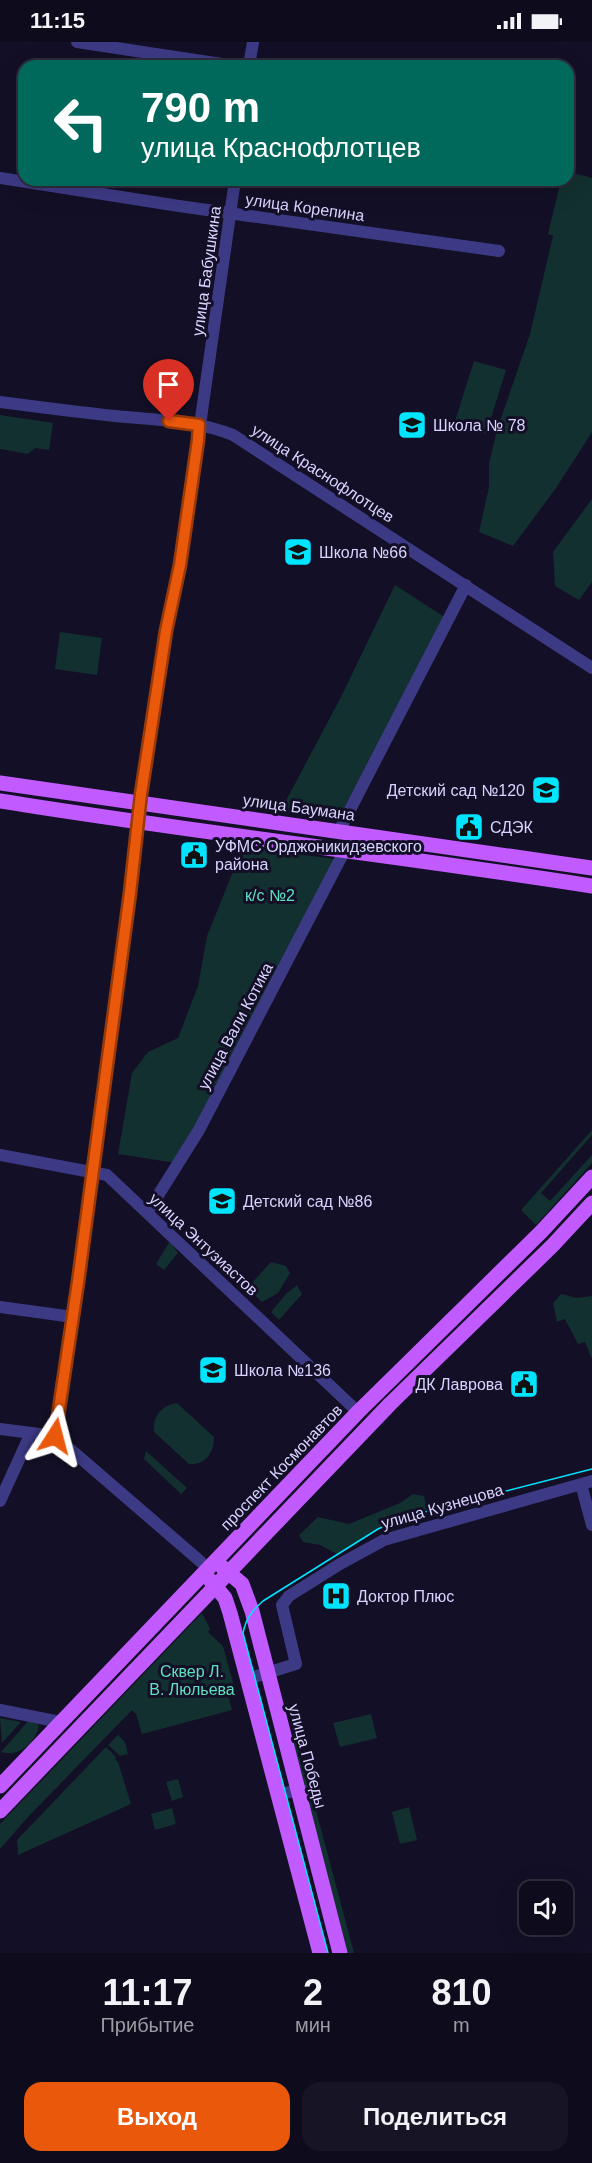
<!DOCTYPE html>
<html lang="ru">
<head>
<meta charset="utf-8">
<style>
	:root { --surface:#0e0b1c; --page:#171425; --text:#f1f3f6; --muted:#9b9ba3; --line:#2e2b3b; --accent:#ea580c }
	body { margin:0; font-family:Helvetica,sans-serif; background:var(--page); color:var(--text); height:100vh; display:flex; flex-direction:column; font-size:22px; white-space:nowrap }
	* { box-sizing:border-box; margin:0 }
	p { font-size:20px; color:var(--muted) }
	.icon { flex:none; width:33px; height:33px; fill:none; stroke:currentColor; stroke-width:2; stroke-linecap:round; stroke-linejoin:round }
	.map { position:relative; height:1911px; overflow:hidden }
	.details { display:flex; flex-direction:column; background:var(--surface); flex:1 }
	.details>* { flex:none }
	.hud { position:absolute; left:18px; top:18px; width:556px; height:126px; border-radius:18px; box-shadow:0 6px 24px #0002,0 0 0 2px var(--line); background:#00695c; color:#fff; overflow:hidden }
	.fabs { position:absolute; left:519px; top:1839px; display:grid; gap:12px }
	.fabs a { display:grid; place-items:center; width:54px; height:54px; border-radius:12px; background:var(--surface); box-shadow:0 6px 24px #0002,0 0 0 2px var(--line); font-size:30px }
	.pin { position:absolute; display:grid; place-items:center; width:51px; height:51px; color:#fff; margin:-62px -26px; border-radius:50% 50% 50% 0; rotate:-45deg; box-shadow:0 0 6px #0007 }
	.pin .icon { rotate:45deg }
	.me { position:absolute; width:66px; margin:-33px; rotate:9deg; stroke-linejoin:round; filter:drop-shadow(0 0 4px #0008) }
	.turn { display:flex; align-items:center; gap:21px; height:126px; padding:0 24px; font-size:27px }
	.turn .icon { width:78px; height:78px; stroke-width:2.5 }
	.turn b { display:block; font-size:42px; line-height:51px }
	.eta { display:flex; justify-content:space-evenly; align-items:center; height:102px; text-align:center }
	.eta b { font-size:36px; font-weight:700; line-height:42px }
	.cta { display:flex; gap:12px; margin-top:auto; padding:12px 24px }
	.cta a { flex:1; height:69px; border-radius:18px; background:var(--accent); color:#fff; font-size:24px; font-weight:700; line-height:69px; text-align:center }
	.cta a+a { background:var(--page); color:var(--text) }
	.status { display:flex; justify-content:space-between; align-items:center; height:42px; padding:0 30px; background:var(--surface); direction:ltr }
	.status svg { height:16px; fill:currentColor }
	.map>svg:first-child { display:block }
	.green { fill:#12302f }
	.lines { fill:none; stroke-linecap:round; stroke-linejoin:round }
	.minor { stroke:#3d3a85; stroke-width:12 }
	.major { stroke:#c25bff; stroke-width:15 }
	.tram { stroke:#00e5ff; stroke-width:1.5 }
	.route-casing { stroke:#983908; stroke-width:15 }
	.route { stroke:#ea580c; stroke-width:10 }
	.labels { text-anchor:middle; stroke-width:6; stroke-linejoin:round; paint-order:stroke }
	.street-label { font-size:16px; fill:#d9d4ff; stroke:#130f26 }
	.poi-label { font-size:16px; fill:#d9d4ff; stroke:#130f26; text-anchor:start }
	.park-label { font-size:16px; fill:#5fe0c0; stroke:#130f26 }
</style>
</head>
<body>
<div class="status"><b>11:15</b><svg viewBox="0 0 49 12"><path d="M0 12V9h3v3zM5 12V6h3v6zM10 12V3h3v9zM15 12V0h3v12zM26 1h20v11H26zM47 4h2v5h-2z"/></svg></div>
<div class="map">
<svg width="592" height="1911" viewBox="0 0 592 1911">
	<rect width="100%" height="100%" fill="#130f26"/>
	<!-- green -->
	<path class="green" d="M569 130 592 136V390L556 446 513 504 479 490 489 445V421L497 388 530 292 553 194 548 192 561 138H568Z
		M474 319 506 328 486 392 454 382Z
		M0 373 53 381 49 408 35 406 28 412 0 407Z
		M592 457V540L579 558 555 544 553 510Z
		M395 543 446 576 337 779 280 770 341 655Z
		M60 590 102 596 97 633 55 627Z
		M243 805 335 817 176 1121 118 1112 132 1031 148 1010 178 996 198 944 207 894Z
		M592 1088V1093L541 1151 550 1159 592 1113V1121L536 1183 521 1168Z
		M170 1199 178 1211 164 1228 156 1222Z
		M271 1220 286 1224 290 1231 278 1251 262 1260 247 1246Z
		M297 1243 302 1252 279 1278 271 1270 286 1252Z
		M561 1252 577 1256 592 1254V1317L585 1300 578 1302 565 1277 557 1280 553 1261Z
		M177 1361 214 1395C214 1411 206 1423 189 1422L154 1390C152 1375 162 1363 177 1361Z
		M146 1409 187 1446 181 1452 144 1417Z
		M413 1452 424 1454 427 1469 387 1482 337 1512 320 1503 303 1500 299 1493 318 1475 349 1482 400 1461Z
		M202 1571 210 1587 208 1590 223 1604 236 1651 228 1653 232 1668 142 1692 136 1672 132 1668 28 1775 0 1807V1782Z
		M371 1672 377 1696 340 1705 333 1681Z
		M0 1676 21 1680 2 1701Z
		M29 1678 39 1683C37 1700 18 1716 1 1710Z
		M118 1693 125 1700 128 1712 120 1714 108 1703Z
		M299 1694 311 1748 302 1747 290 1701Z
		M106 1705 116 1715 115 1717 118 1720 131 1762 18 1813 17 1798Z
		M178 1737 183 1755 172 1759 166 1740Z
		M313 1757 354 1911H345L306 1764Z
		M409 1765 417 1798 400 1802 392 1770Z
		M172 1766 176 1782 155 1788 151 1772Z"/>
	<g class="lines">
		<!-- minor -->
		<path class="minor" d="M77 0 235 24
			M249 24 253 0
			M0 136 179 164 499 209
			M0 360C38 365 76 370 115 374 154 378 196 378 233 393L592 626
			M339 789 466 543
			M0 1113 107 1133 358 1370
			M147 1171 199 1088 345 808
			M0 1265 73 1275
			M0 1387 55 1394 201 1520
			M55 1394 78 1240 130 851 140 760 166 589 180 523 235 138
			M581 1442 592 1483
			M0 1459 31 1391
			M247 1637 296 1622 282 1563 289 1554 340 1522 384 1498 592 1439
			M0 1668 60 1680
			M278 1753 298 1748 314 1751"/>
		<!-- major -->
		<path class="major" d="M0 741 592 826
			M0 759C197 791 395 813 592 844
			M222 1525 242 1542 252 1569 340 1911
			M210 1538 225 1556 230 1571 320 1911
			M0 1744 358 1370 541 1190 592 1135
			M0 1769 390 1362 553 1203 592 1161"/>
		<!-- tram -->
		<path class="tram" d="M328 1911 243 1591C246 1576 252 1569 263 1559L378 1487 405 1475 592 1427"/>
	</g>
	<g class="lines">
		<!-- route casing -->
		<g class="route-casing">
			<path id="route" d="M55 1394 78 1240 130 851 141 752 166 589 180 523 198 398 199 383 169 379"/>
		</g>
		<!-- route -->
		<use href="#route" class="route"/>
	</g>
	<!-- icons -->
	<defs>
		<g id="school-square" transform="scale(1.5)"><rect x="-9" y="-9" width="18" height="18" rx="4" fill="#00e5ff" stroke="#130f26"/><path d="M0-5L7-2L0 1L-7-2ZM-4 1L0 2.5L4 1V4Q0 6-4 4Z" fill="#111"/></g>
		<g id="civic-square" transform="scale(1.5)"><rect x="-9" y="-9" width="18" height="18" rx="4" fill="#00e5ff" stroke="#130f26"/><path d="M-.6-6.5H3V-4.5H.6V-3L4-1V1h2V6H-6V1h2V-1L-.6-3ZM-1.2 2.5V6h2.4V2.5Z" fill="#111"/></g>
		<g id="hospital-square" transform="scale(1.5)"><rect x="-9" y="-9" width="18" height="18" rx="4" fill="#00e5ff" stroke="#130f26"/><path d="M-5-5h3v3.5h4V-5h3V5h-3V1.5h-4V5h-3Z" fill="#111"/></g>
	</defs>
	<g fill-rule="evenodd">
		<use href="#school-square" x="412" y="383"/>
		<use href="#school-square" x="298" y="510"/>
		<use href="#school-square" x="546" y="748"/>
		<use href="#civic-square" x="469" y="785"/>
		<use href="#civic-square" x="194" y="813"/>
		<use href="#school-square" x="222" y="1159"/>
		<use href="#school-square" x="213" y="1328"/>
		<use href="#civic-square" x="524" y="1342"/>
		<use href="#hospital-square" x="336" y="1554"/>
	</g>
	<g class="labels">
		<!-- street labels -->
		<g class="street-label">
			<text transform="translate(305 165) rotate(8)" y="6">улица Корепина</text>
			<text transform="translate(206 229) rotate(-82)" y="6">улица Бабушкина</text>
			<text transform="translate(323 431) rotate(33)" y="6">улица Краснофлотцев</text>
			<text transform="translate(299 765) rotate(8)" y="6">улица Баумана</text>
			<text transform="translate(235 984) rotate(-62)" y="6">улица Вали Котика</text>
			<text transform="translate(204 1202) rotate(43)" y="6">улица Энтузиастов</text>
			<text transform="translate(281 1425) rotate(-46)" y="6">проспект Космонавтов</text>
			<text transform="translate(442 1464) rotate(-16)" y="6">улица Кузнецова</text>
			<text transform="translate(308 1714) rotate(75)" y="6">улица Победы</text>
		</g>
		<!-- poi labels -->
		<g class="poi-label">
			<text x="433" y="389">Школа № 78</text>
			<text x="319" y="516">Школа №66</text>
			<text x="525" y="754" text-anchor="end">Детский сад №120</text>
			<text x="490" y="791">СДЭК</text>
			<text x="215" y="810">УФМС Орджоникидзевского<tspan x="215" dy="18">района</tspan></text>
			<text x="243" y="1165">Детский сад №86</text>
			<text x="234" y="1334">Школа №136</text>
			<text x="503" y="1348" text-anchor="end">ДК Лаврова</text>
			<text x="357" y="1560">Доктор Плюс</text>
		</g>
		<!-- park labels -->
		<g class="park-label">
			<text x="270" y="859">к/с №2</text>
			<text x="192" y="1635">Сквер Л.<tspan x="192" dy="18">В. Люльева</tspan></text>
		</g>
	</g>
</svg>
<div class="fabs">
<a><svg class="icon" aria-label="sound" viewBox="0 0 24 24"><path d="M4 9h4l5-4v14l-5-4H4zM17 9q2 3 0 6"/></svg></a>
</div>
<div class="pin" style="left:169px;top:379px;background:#d93025"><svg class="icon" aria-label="arrive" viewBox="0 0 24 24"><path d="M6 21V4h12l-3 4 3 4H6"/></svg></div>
<svg class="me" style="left:55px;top:1394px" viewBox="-20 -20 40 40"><path d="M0-17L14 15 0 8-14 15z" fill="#ea580c" stroke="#fff" stroke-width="4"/></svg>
<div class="hud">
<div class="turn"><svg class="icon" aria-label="left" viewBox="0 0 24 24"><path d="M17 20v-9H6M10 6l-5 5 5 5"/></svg><div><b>790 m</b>улица Краснофлотцев</div></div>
</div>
</div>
<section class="details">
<div class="eta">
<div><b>11:17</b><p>Прибытие</p></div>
<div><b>2</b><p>мин</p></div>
<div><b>810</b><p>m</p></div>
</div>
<div class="cta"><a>Выход</a><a>Поделиться</a></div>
</section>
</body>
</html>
